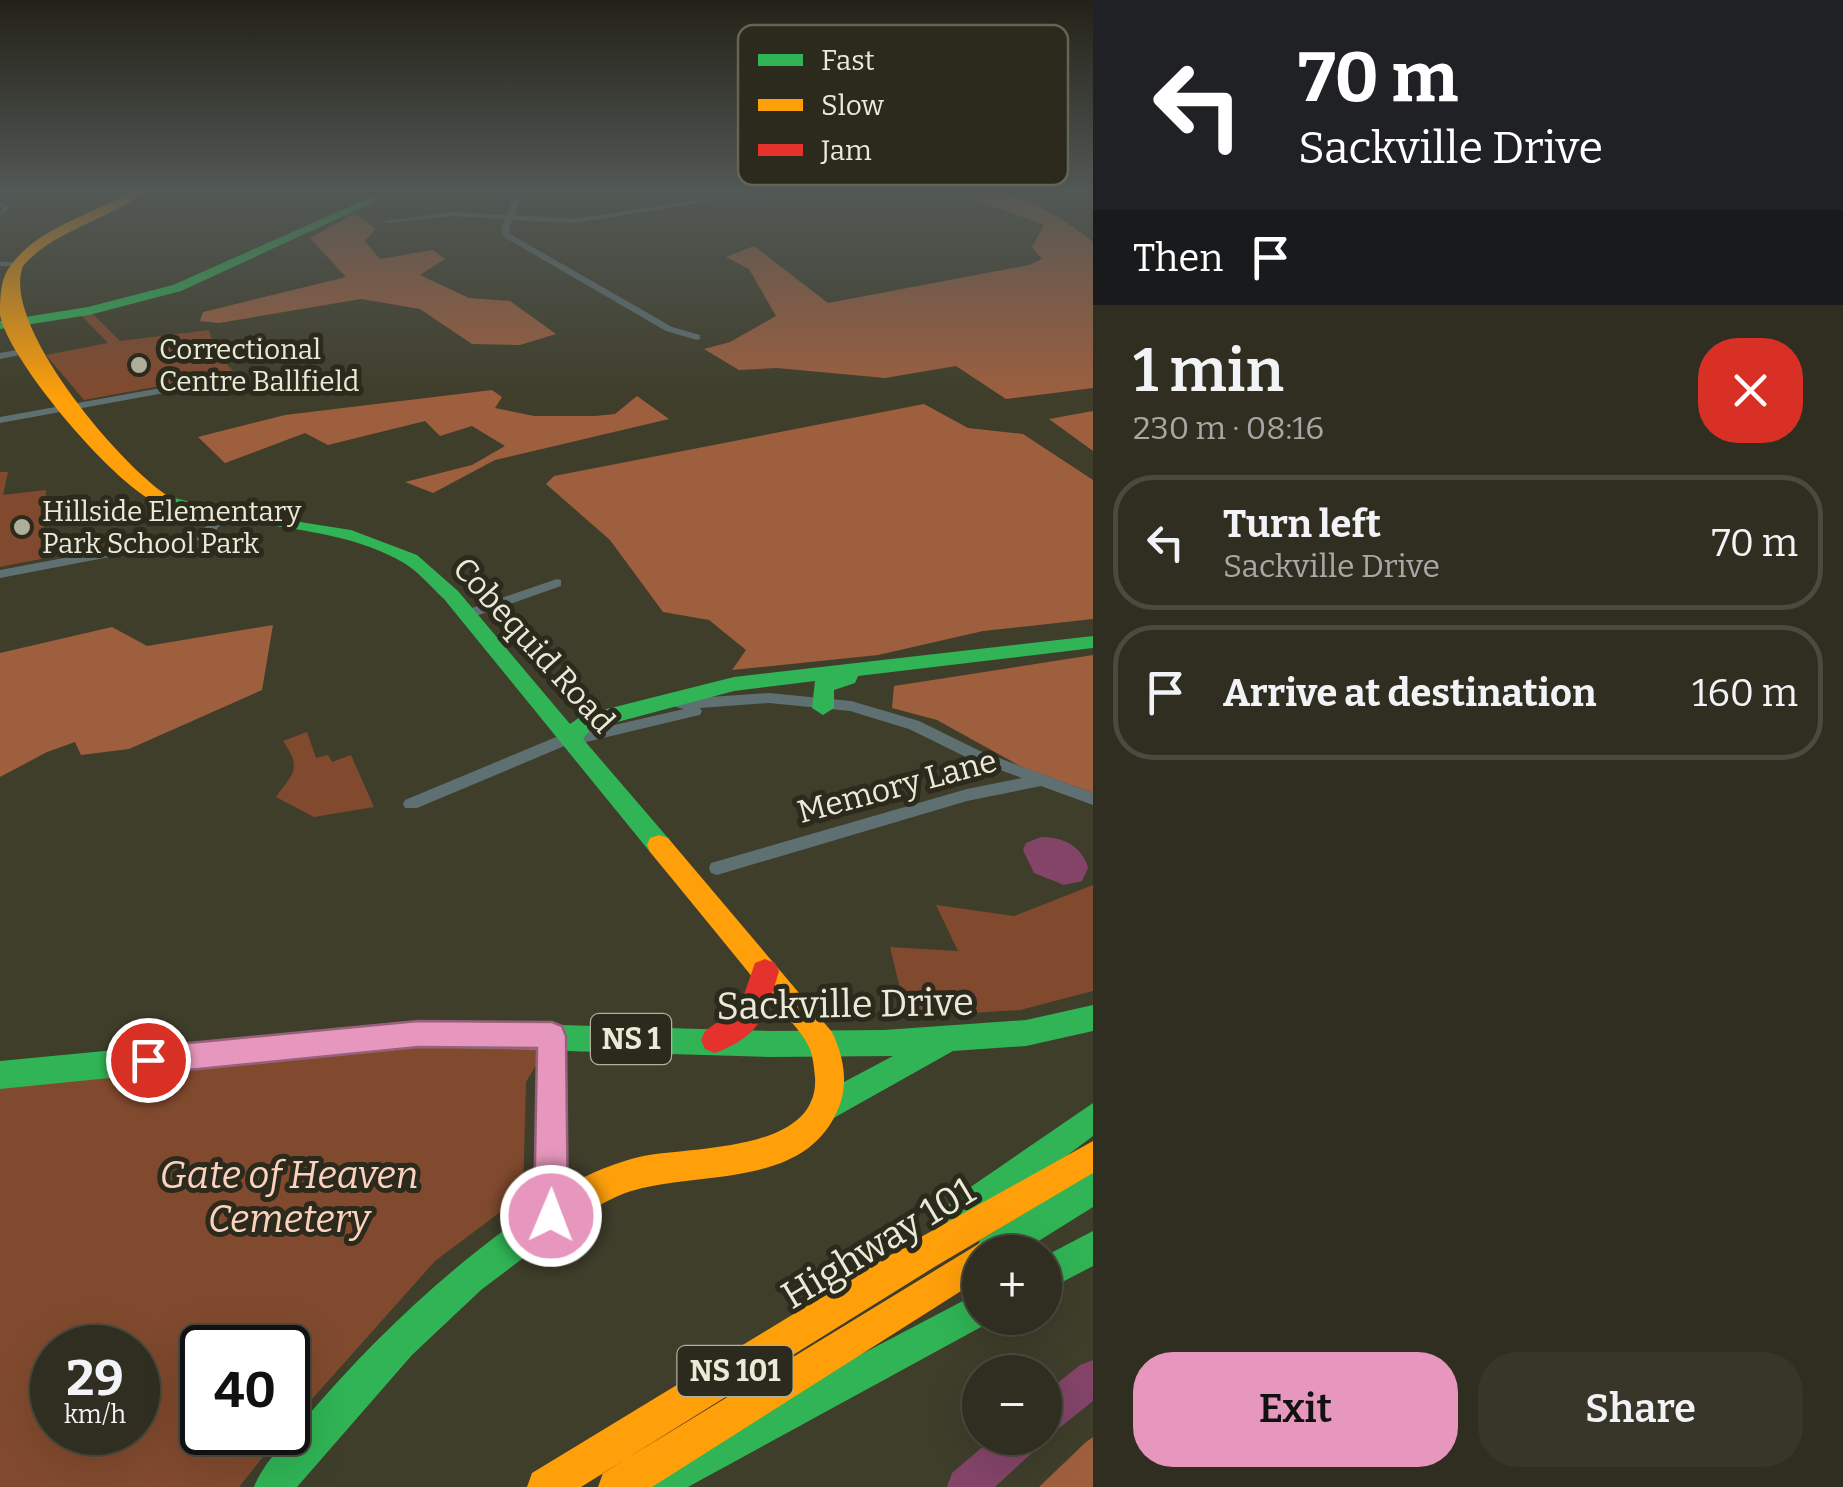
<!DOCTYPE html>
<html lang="en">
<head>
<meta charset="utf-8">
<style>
	:root { --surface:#2f2e20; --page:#373629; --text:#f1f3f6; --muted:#a7a8a5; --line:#4a4a3e; --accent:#e797bd }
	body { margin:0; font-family:Bitter,serif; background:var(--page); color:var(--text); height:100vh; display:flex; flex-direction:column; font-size:38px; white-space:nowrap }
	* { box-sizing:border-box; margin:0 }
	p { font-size:32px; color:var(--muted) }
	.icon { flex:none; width:55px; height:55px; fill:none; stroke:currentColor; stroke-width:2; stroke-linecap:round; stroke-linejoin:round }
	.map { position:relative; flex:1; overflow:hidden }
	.details { display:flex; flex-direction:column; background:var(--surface); width:750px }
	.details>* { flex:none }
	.hud { background:#202124; color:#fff; overflow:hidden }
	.buttons { position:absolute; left:962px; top:1235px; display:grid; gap:20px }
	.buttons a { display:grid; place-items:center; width:100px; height:100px; border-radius:50%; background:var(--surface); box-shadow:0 10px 40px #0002,0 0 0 2px var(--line); font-size:50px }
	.speed { position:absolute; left:30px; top:1325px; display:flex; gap:20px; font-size:50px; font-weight:700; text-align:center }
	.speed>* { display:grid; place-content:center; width:130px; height:130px; border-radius:50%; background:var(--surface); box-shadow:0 10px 40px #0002,0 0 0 2px var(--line); line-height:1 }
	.speed small { font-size:25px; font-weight:400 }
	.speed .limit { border:5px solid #111; border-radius:15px; background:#fff; color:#111 }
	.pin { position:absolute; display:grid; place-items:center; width:85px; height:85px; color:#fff; margin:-42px; border:5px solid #fff; border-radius:50%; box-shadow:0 2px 10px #0007 }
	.me { position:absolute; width:110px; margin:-55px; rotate:1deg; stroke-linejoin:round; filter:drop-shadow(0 0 8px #0008) }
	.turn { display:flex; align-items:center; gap:35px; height:210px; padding:0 40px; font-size:45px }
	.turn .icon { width:130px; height:130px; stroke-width:2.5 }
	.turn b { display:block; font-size:70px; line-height:85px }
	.then { display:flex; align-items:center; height:95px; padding:0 40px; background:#0003; gap:20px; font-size:38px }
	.round { display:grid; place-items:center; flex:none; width:105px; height:105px; border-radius:40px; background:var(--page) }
	.overview { display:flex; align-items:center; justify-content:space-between; height:170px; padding:0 40px }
	h1 { font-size:60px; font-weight:600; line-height:75px }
	.cta { display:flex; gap:20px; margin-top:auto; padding:20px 40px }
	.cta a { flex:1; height:115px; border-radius:40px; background:var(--accent); color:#111; font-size:40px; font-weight:600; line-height:115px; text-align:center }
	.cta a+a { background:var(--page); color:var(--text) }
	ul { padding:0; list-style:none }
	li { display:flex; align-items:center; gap:30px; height:135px; margin:0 20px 15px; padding:0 20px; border:5px solid var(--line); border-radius:40px }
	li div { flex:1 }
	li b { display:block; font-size:38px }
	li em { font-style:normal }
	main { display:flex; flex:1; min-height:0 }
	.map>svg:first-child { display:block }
	.green { fill:#814a2e; fill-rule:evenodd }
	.forest { fill:#9e5f3f }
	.water { fill:#834468 }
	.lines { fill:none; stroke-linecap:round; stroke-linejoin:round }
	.river { fill:#834468; fill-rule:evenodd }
	.street { fill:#5f7073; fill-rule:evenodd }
	.fast { fill:#30b455; fill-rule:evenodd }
	.slow { fill:#ff9f0a; fill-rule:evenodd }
	.jam { fill:#e5322d; fill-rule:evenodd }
	.route { fill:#e797bd; stroke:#96627b; stroke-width:2.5 }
	.poi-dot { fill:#aeae9b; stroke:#2b2a1c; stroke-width:4 }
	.labels { text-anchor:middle; stroke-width:10; stroke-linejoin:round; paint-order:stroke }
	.far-poi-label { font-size:28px; fill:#eaead7; stroke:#2b2a1c; text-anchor:start }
	.shield { fill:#2b2a1c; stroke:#b1b09f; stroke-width:2.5 }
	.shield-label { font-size:30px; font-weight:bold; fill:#eaead7 }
	.street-label { font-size:32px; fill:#eaead7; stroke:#2b2a1c }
	.near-street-label { font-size:38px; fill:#eaead7; stroke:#2b2a1c }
	.near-park-label { font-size:38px; font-style:italic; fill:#fcd1be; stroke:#2b2a1c }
	.key { fill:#2b2a1c; stroke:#646454; stroke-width:2.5 }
	.key-label { font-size:28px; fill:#eaead7 }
</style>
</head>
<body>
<main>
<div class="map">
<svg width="1093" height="1487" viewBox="0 0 1093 1487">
	<rect width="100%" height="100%" fill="#3f3e2b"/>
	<!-- green -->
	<path class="green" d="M92 313 120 341 209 330 215 351 235 373 202 375 182 382 84 400 46 355 108 343 81 315Z
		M0 472H8L3 495 46 490 41 559 0 567Z
		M307 732 316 758 328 755 332 762 351 755 374 807 314 817 276 797C294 773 302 768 283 741Z
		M1093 885V991L1020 1010 907 1017 890 947 958 951 936 905 1014 916Z
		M554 1035 526 1082 523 1195 435 1261 288 1426V1348H202V1432L282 1433 239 1487H0V1075ZM52 1348H138V1432H52Z"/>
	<!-- forest -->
	<path class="forest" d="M971 189C1016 189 1059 215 1093 242V388L1006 399 956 366 885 378 777 368 739 370 704 349 730 342 776 316 749 269 726 257 754 246 828 303 1029 265 1042 259 1032 247 1044 225 982 202Z
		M355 213 376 229 365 241 380 259 433 250 445 259 420 275 469 298 510 301 556 334 520 345 472 344 420 309 361 299 219 323 200 321 203 312 346 277 310 238Z
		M492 390 502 397 495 408 534 416H595L615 414 637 396 669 419 495 460 433 493 405 482 472 465 505 446 472 426 440 436 425 421 328 445 305 433 225 463 198 437 285 415Z
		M924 404 968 428 1023 434 1093 480V619L983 631 878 655 732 670 746 650 709 620 663 612 610 540 546 484 554 476Z
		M1093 411V451L1049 419Z
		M273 625 262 690 129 749 81 755 75 742 47 752 0 777V653L112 627 147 646Z
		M1093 655V793L1022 767 937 720 892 708 894 686Z
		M1093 1437V1487H1039L1086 1442Z"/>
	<!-- water -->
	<path class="water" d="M1041 837C1063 837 1082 846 1088 868L1082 881 1064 885 1034 873 1023 850 1026 843Z"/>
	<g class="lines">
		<!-- river -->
		<path class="river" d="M1093 1360V1401L1058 1429 1045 1434V1393L1080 1365Z
			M993 1438H1040L1034 1451 995 1487H947L952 1473Z"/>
		<!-- street -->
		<path class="street" d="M511 189H518L522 195 514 215 574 219 769 189H786L574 223 512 220 509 229 510 234 672 327 700 335V339L697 340 666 331 504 237 501 229 505 219 452 216 388 223 384 221 452 212 507 215 514 195Z
			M0 202 11 207 0 216 2 208Z
			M0 262H18L22 264 18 266H0Z
			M27 348 32 351 30 353 0 359V353Z
			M205 380 208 381V385L0 423V417Z
			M220 513 226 517 214 533 198 540 0 578V570L191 534 206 527 216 515Z
			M557 579 561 580V586L473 617H463L461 614 463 611Z
			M769 693 851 701 919 721 980 751 1093 793V805L1041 786 967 801 717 875 711 873 709 868 711 863 967 789 1022 778 970 759 909 729 850 711 769 703 700 708 702 711 700 715 695 716 582 743 574 742 417 808H405L403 804 405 800 573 730 578 729 584 732 684 709 676 707 674 704 681 699Z"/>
		<!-- fast -->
		<path class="fast" d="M389 189H402L181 291 89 315 0 329V321L88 307 173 285Z
			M162 495 224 510 351 530 417 555 458 591 570 724 583 715 734 677 1093 636V648L858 676 855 683 834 690V708L823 715 812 708 815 681 734 691 591 729 583 739 668 838 671 845 668 852H650L444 599C431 587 419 572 404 563 336 522 233 528 156 504V496Z
			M1093 1005V1031L1026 1046 953 1051 823 1124 812 1119 808 1109 812 1099 893 1056 769 1057 566 1051 567 1216 563 1228 481 1290 412 1355 297 1487H254C264 1462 286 1441 304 1420 372 1340 448 1268 535 1208L537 1050 418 1047 0 1089V1061L418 1021 769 1031 884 1030 1026 1020Z
			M1093 1103V1136L980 1221 961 1240 949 1244 937 1240 933 1228 937 1216 956 1197Z
			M1093 1172V1207L1021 1252H980V1263L975 1252 980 1240Z
			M1093 1231V1266L1045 1291V1256Z
			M980 1292V1318H994L992 1321 688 1487H630L635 1473Z"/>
		<!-- slow -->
		<path class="slow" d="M135 189H147C110 221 56 228 23 266 0 325 121 466 168 496V504L162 505C119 492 8 360 0 315 0 301 0 283 7 271 34 227 94 215 135 189Z
			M659 835 668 838 832 1032C843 1055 849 1082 839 1107 807 1188 704 1171 635 1190 601 1199 577 1223 546 1236L534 1232 530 1220C542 1191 609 1164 639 1157 688 1146 820 1154 815 1077 814 1068 813 1055 809 1047 800 1028 779 1010 766 994 727 946 689 899 650 852L647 845 650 838Z
			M1093 1141V1173L936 1266 581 1487H527L532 1473 912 1242Z
			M980 1243 994 1252H980V1279L652 1487H598L603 1473Z"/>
		<!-- jam -->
		<path class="jam" d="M765 959 775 963 779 971C766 1014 761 1036 715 1053L705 1049 701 1040 705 1031 740 1006 755 963Z"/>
	</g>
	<!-- sky -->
	<linearGradient id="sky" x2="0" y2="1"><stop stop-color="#232218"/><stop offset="0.48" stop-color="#525855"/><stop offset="1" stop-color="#525855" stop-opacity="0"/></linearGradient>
	<rect width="1093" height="397" fill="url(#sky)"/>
	<!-- route -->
	<path class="route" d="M418 1021 552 1022 562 1026 566 1036 568 1216 563 1228 551 1233 539 1228 534 1216 537 1048 418 1047 148 1074 137 1070 133 1060 137 1051 148 1047Z"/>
	<!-- markers -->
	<g class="poi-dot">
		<circle cx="139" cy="365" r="10"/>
		<circle cx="22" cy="527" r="10"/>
	</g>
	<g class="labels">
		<!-- far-poi labels -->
		<g class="far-poi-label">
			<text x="159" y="359">Correctional<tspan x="159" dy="32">Centre Ballfield</tspan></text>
			<text x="42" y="521">Hillside Elementary<tspan x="42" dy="32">Park School Park</tspan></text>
		</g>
		<!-- shield labels -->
		<g class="shield">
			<rect x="591" y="1014" width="80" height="50" rx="8"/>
			<rect x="677.5" y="1346" width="115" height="50" rx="8"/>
		</g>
		<g class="shield-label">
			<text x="631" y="1049">NS 1</text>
			<text x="735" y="1381">NS 101</text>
		</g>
		<!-- street labels -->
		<g class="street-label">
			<text transform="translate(534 645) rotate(48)" y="11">Cobequid Road</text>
			<text transform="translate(897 786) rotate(-15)" y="11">Memory Lane</text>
		</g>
		<!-- near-street labels -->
		<g class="near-street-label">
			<text transform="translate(845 1004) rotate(-1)" y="13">Sackville Drive</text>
			<text transform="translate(878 1243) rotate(-31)" y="13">Highway 101</text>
		</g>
		<!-- near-park labels -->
		<g class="near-park-label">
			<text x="289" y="1188">Gate of Heaven<tspan x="289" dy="44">Cemetery</tspan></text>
		</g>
	</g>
	<!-- legend -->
	<rect x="738" y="25" width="330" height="160" rx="15" class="key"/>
	<rect x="758" y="54" width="45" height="12" fill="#30b455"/>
	<rect x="758" y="99" width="45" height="12" fill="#ff9f0a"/>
	<rect x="758" y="144" width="45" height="12" fill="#e5322d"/>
	<g class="key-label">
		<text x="821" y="70">Fast</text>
		<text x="821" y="115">Slow</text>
		<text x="821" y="160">Jam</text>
	</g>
</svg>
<div class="buttons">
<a>+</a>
<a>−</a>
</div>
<div class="speed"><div>29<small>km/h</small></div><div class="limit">40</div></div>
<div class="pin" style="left:148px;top:1060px;background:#d93025"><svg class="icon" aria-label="arrive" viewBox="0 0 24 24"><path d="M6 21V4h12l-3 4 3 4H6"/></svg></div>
<svg class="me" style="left:551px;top:1216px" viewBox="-20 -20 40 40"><circle r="17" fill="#e797bd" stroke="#fff" stroke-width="3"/><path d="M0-11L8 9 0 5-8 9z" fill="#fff"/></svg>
</div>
<section class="details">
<div class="hud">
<div class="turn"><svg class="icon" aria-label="left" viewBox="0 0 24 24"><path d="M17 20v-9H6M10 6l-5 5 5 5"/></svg><div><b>70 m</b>Sackville Drive</div></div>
<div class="then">Then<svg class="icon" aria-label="arrive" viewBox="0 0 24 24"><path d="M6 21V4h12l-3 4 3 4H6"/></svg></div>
</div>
<div class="overview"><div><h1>1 min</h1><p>230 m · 08:16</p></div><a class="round" style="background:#d93025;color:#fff"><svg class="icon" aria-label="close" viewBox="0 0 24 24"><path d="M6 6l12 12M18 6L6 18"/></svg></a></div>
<ul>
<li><svg class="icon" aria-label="left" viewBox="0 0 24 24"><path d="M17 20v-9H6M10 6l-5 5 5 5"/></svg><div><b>Turn left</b><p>Sackville Drive</p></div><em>70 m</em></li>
<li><svg class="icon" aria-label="arrive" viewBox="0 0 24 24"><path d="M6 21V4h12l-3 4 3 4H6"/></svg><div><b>Arrive at destination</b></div><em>160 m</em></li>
</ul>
<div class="cta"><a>Exit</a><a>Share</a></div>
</section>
</main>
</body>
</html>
